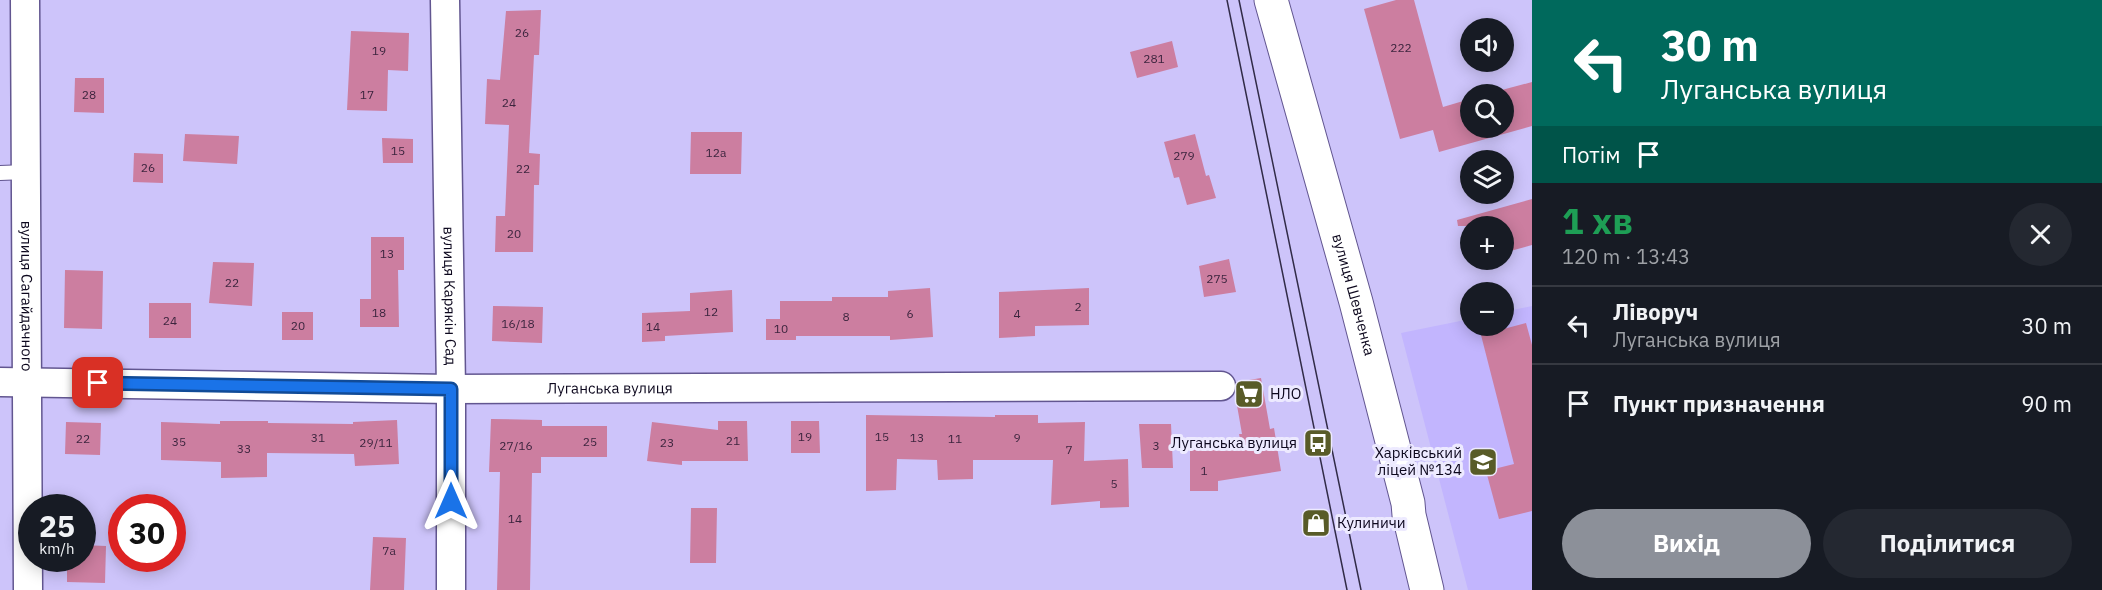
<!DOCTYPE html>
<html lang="uk">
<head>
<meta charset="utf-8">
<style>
	:root { --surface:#171b24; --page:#242831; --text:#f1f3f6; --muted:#9ea1a6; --line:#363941; --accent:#8c9099 }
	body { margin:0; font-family:"IBM Plex Sans",sans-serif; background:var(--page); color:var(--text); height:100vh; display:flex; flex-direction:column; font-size:22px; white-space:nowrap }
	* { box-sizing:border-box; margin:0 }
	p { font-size:20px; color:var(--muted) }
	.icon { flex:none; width:33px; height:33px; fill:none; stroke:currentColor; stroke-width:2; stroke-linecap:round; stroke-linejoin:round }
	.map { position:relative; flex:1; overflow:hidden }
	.sheet { display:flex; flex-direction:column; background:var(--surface); width:570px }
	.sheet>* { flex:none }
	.guide { background:#00695c; color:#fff; overflow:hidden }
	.fabs { position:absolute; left:1460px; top:18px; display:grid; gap:12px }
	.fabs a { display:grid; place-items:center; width:54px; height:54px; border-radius:50%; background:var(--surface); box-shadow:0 3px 15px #0003; font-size:30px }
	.speed { position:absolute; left:18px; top:494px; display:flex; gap:12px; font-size:30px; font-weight:700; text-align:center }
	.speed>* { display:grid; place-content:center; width:78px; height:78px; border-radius:50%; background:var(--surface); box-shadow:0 3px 15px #0003; line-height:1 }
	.speed small { font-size:15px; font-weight:400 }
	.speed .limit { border:9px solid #d22; background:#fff; color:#111 }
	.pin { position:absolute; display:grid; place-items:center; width:51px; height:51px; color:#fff; margin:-26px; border-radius:12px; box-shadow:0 3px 9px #0006 }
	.me { position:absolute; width:66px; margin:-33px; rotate:0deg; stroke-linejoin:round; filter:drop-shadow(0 0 4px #0008) }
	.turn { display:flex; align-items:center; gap:21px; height:126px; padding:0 30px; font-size:27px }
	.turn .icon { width:78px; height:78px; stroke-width:2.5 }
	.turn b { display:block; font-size:42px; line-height:51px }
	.then { display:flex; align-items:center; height:57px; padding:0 30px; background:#0003; gap:12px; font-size:22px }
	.round { display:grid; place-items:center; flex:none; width:63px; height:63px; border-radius:32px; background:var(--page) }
	.overview { display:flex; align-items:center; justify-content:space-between; height:102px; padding:0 30px }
	h1 { font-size:36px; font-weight:800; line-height:45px; color:#1e9e55 }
	.cta { display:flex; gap:12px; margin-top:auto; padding:12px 30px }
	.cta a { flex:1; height:69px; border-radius:36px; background:var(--accent); color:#fff; font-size:24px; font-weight:800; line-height:69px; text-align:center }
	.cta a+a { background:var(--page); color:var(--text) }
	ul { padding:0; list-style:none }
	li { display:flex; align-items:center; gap:18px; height:78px; padding:0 30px; border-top:2px solid var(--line) }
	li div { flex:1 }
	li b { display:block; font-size:22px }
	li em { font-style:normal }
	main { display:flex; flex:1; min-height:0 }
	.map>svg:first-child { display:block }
	.built { fill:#c2b5fe }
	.building { fill:#cc7ea0 }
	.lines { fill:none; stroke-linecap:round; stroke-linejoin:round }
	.service-casing { stroke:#625690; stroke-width:16 }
	.minor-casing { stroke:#625690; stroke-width:31 }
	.primary-casing { stroke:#625690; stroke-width:35 }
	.service { stroke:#fff; stroke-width:14 }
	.minor { stroke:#fff; stroke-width:28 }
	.primary { stroke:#fff; stroke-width:33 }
	.tram { stroke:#312b47; stroke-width:1.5 }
	.route-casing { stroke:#114b97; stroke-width:15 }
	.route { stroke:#1a73e8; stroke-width:10 }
	.labels { text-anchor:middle; stroke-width:6; stroke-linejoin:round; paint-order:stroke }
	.number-label { font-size:12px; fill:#3c253e }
	.street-label { font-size:15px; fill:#0c071d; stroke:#edeaff }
	.poi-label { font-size:15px; fill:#0c071d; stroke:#edeaff; text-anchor:start }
</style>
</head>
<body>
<main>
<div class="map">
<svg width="1532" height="590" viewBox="0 0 1532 590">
	<rect width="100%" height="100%" fill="#cdc4fa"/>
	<!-- built -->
	<path class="built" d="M1532 306V590H1468L1401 333 1470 319V326H1503V312Z"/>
	<!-- building -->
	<path class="building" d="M1396 0H1414L1443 107 1470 99V128H1503V94H1487L1532 82V126L1439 152 1433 130 1400 139 1364 9Z
		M541 10 539 55H534L529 153 540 154 539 185H534L533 252H495L496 216H505L509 125 485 124 487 79 500 80 506 11Z
		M351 31 409 33 408 71 388 70 387 111 347 110Z
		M1172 41 1178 67 1137 78 1130 52Z
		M75 78H104V113L74 112Z
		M691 132H742L741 174H690Z
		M185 134 239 136 237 164 183 161Z
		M1195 134 1206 176 1209 175 1216 198 1187 205 1179 177 1174 178 1164 142Z
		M382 138 413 139V163H383Z
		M134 153 163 154V183L133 182Z
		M1532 199V245L1503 253V226H1458L1457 220Z
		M371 237H404V270H398L399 327H360V299H371Z
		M1229 259 1236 292 1204 297 1199 266Z
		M213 262 254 263 252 306 209 303Z
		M65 270 103 271 102 329 64 328Z
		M930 288 933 337 890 340V336H796V340H766V319H780V301H832V297H888V291Z
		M1089 288V325L1035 326V336L999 338V292Z
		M732 290 733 332 665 336V341L642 342V313L690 311V293Z
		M149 303H191V338H149Z
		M493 306 543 307 542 343 492 341Z
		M282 312H313V340H282Z
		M1526 323 1532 345V511L1499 519 1486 471 1514 464 1481 335Z
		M1261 378 1270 429 1274 428 1281 471 1218 481V491H1190V450L1242 449 1239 434H1242L1235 394 1237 382Z
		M866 415 995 417V415H1038V423L1085 422 1084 461 1128 459 1129 507 1100 508V501L1051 505 1053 460H973V479L938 480 937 460 897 459 896 490 866 491Z
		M491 419 542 420V426H607V457H541V473H532L530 590H497L500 472H489Z
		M397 420 399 464 355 466 354 454 267 453V477L221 478V462L161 460V422L220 424V421H268V423L353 424V422Z
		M718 421H747L748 461H682V465L647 461 652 422 718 430Z
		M791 421H819L820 453H791Z
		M66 422 101 423 100 455 65 454Z
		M1139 424H1171L1173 468H1142Z
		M691 508H717L716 563H690Z
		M373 537 406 538 404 590H370Z
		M82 545 106 546 105 583 67 582V558H82Z"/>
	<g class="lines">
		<!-- service casing -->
		<g class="service-casing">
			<path id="service" d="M0 173 26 172"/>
		</g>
		<!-- minor casing -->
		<g class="minor-casing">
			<g id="minor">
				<path id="s1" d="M25 0 28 590"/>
				<path id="s2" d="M445 0 451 389V590"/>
				<path id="s3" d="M0 382 451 389 1221 386"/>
			</g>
		</g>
		<!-- primary casing -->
		<g class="primary-casing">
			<g id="primary">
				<path id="s4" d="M1271 0 1356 302 1408 503 1409 515 1427 590"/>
			</g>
		</g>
		<!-- service -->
		<use href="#service" class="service"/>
		<!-- minor -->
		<use href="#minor" class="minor"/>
		<!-- primary -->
		<use href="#primary" class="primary"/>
		<!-- tram -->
		<path class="tram" d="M1227 0 1347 590
			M1239 0 1361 590"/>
	</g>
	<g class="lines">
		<!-- route casing -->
		<g class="route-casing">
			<path id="route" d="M98 383 451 389V501"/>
		</g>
		<!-- route -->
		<use href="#route" class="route"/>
	</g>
	<!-- icons -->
	<defs>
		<g id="supermarket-square" transform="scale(1.5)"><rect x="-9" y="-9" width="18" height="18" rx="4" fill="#585b28" stroke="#edeaff"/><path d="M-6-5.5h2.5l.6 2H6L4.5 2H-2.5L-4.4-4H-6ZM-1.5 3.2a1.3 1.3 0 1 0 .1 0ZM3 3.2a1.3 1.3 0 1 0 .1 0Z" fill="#fff"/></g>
		<g id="bus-square" transform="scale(1.5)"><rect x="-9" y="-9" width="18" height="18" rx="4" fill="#585b28" stroke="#edeaff"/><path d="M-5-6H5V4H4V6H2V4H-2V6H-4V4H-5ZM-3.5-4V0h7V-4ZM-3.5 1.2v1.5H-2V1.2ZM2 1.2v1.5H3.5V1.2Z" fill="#fff"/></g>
		<g id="school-square" transform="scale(1.5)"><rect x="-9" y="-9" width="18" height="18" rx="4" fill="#585b28" stroke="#edeaff"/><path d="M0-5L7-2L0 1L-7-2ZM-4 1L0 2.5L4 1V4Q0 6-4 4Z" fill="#fff"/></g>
		<g id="shop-square" transform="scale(1.5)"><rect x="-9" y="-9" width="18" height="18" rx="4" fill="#585b28" stroke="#edeaff"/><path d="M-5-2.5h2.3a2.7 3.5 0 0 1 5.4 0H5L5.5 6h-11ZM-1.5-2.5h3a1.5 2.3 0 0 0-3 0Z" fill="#fff"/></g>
	</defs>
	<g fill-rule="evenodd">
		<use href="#supermarket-square" x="1249" y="394"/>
		<use href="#bus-square" x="1318" y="443"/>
		<use href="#school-square" x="1483" y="462"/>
		<use href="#shop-square" x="1316" y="523"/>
	</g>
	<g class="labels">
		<!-- number labels -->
		<g class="number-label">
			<text x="522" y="37">26</text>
			<text x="1401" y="52">222</text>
			<text x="379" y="55">19</text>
			<text x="1154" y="63">281</text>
			<text x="89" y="99">28</text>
			<text x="367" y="99">17</text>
			<text x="509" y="107">24</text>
			<text x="398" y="155">15</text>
			<text x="716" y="157">12а</text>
			<text x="1184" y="160">279</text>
			<text x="148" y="172">26</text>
			<text x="523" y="173">22</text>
			<text x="514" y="238">20</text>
			<text x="387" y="258">13</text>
			<text x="1217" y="283">275</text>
			<text x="232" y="287">22</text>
			<text x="1078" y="311">2</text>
			<text x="711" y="316">12</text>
			<text x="379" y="317">18</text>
			<text x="910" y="318">6</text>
			<text x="1017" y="318">4</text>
			<text x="846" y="321">8</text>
			<text x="170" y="325">24</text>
			<text x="518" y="328">16/18</text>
			<text x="298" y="330">20</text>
			<text x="653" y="331">14</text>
			<text x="781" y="333">10</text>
			<text x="805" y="441">19</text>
			<text x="882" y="441">15</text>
			<text x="318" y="442">31</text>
			<text x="917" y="442">13</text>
			<text x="1017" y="442">9</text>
			<text x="83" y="443">22</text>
			<text x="955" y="443">11</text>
			<text x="733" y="445">21</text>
			<text x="179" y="446">35</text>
			<text x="590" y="446">25</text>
			<text x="376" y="447">29/11</text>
			<text x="667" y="447">23</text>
			<text x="516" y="450">27/16</text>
			<text x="1156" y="450">3</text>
			<text x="244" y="453">33</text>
			<text x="1069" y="454">7</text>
			<text x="1204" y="475">1</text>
			<text x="1114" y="488">5</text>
			<text x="515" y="523">14</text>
			<text x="389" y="555">7а</text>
		</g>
		<!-- street labels -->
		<g class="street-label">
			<text dy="5" stroke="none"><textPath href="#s4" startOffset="306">вулиця Шевченка</textPath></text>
			<text dy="5" stroke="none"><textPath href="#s1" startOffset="296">вулиця Сагайдачного</textPath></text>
			<text dy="5" stroke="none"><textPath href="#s2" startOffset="296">вулиця Карякін Сад</textPath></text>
			<text dy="5" stroke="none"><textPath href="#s3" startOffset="610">Луганська вулиця</textPath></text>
		</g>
		<!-- poi labels -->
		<g class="poi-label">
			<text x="1270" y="399">НЛО</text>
			<text x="1297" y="448" text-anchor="end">Луганська вулиця</text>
			<text x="1462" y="458" text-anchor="end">Харківський<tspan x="1462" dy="17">ліцей №134</tspan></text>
			<text x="1337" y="528">Кулиничи</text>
		</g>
	</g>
</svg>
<div class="fabs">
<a><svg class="icon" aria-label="sound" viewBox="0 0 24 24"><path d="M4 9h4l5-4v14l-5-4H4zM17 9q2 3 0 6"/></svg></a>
<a><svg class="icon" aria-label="search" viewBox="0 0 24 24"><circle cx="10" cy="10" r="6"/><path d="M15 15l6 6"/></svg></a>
<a><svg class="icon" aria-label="layers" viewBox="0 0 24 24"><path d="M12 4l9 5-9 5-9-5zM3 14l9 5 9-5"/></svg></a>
<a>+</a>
<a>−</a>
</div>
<div class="speed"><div>25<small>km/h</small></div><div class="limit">30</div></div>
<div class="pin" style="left:98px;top:383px;background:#d93025"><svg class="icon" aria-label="arrive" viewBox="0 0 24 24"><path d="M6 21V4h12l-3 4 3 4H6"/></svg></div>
<svg class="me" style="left:451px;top:501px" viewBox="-20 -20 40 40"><path d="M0-17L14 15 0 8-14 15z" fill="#1a73e8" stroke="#fff" stroke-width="4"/></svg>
</div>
<section class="sheet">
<div class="guide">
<div class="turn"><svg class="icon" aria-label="left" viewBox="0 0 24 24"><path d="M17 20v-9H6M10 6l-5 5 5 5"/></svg><div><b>30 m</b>Луганська вулиця</div></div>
<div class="then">Потім<svg class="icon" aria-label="arrive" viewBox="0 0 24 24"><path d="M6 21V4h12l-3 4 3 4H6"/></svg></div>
</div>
<div class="overview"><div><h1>1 хв</h1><p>120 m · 13:43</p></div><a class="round"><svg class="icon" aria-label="close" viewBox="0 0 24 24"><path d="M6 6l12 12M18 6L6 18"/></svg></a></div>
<ul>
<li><svg class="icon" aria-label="left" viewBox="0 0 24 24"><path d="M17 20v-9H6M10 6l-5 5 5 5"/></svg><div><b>Ліворуч</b><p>Луганська вулиця</p></div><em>30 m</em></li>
<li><svg class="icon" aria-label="arrive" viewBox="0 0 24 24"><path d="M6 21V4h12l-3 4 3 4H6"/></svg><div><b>Пункт призначення</b></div><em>90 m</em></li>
</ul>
<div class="cta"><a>Вихід</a><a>Поділитися</a></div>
</section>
</main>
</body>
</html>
